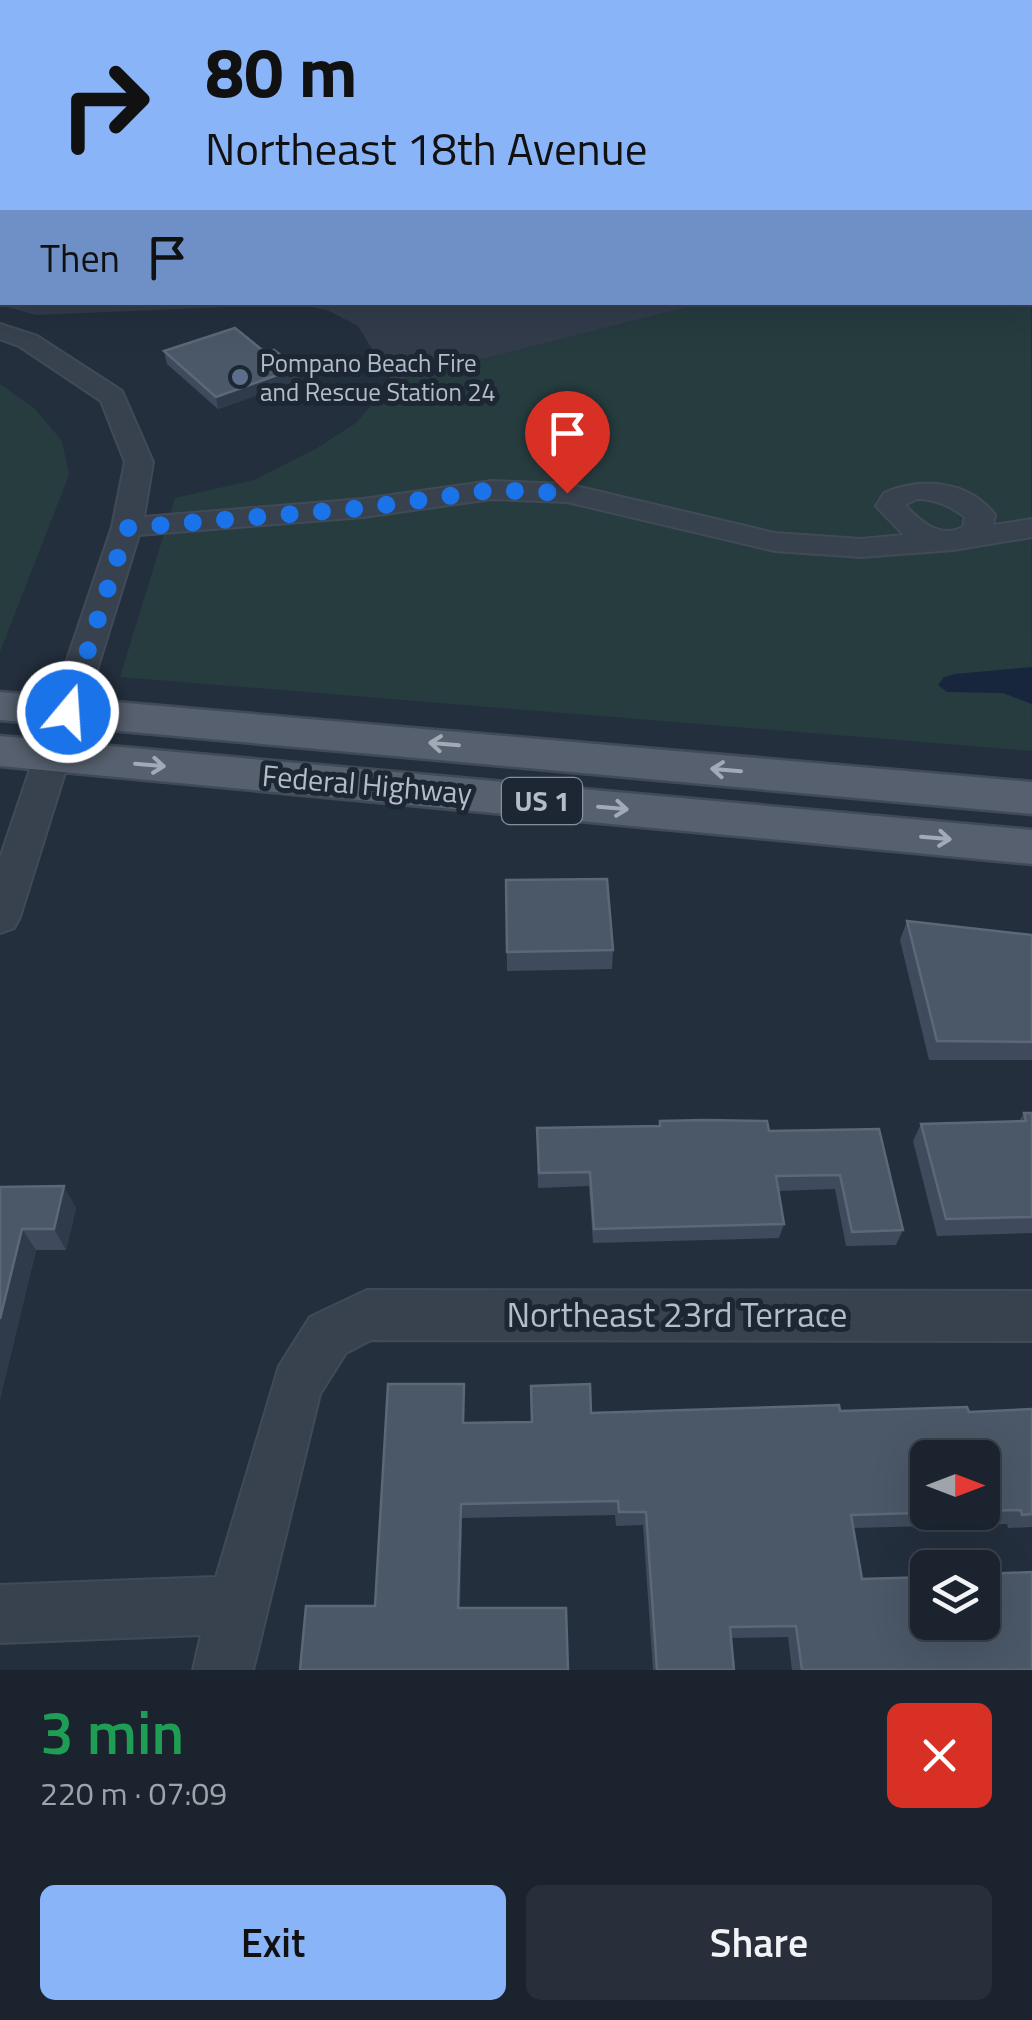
<!DOCTYPE html>
<html lang="en">
<head>
<meta charset="utf-8">
<style>
	:root { --surface:#1b232e; --page:#282f3a; --text:#f1f3f6; --muted:#a0a4aa; --line:#39404a; --accent:#8ab4f8 }
	body { margin:0; font-family:"Titillium Web",sans-serif; background:var(--page); color:var(--text); height:100vh; display:flex; flex-direction:column; font-size:38px; white-space:nowrap }
	* { box-sizing:border-box; margin:0 }
	p { font-size:32px; color:var(--muted) }
	.icon { flex:none; width:55px; height:55px; fill:none; stroke:currentColor; stroke-width:2; stroke-linecap:round; stroke-linejoin:round }
	.map { position:relative; height:1670px; overflow:hidden }
	.sheet { display:flex; flex-direction:column; background:var(--surface); flex:1 }
	.sheet>* { flex:none }
	.banner { position:absolute; left:0px; top:0px; width:1032px; height:305px; box-shadow:0 10px 40px #0002,0 0 0 2px var(--line); background:#8ab4f8; color:#111; overflow:hidden }
	.needle { width:65px; rotate:90deg }
	.controls { position:absolute; left:910px; top:1440px; display:grid; gap:20px }
	.controls a { display:grid; place-items:center; width:90px; height:90px; border-radius:15px; background:var(--surface); box-shadow:0 10px 40px #0002,0 0 0 2px var(--line); font-size:50px }
	.pin { position:absolute; display:grid; place-items:center; width:85px; height:85px; color:#fff; margin:-102px -42px; border-radius:50% 50% 50% 0; rotate:-45deg; box-shadow:0 0 10px #0007 }
	.pin .icon { rotate:45deg }
	.me { position:absolute; width:110px; margin:-55px; rotate:18deg; stroke-linejoin:round; filter:drop-shadow(0 0 8px #0008) }
	.turn { display:flex; align-items:center; gap:35px; height:210px; padding:0 40px; font-size:45px }
	.turn .icon { width:130px; height:130px; stroke-width:2.5 }
	.turn b { display:block; font-size:70px; line-height:85px }
	.then { display:flex; align-items:center; height:95px; padding:0 40px; background:#0003; gap:20px; font-size:38px }
	.round { display:grid; place-items:center; flex:none; width:105px; height:105px; border-radius:15px; background:var(--page) }
	.headline { display:flex; align-items:center; justify-content:space-between; height:170px; padding:0 40px }
	h1 { font-size:60px; font-weight:600; line-height:75px; color:#1e9e55 }
	.button { display:flex; gap:20px; margin-top:auto; padding:20px 40px }
	.button a { flex:1; height:115px; border-radius:15px; background:var(--accent); color:#111; font-size:40px; font-weight:600; line-height:115px; text-align:center }
	.button a+a { background:var(--page); color:var(--text) }
	.map>svg:first-child { display:block }
	.airport { fill:#323c4b }
	.green { fill:#263c3f }
	.water { fill:#17263c }
	.lines { fill:none; stroke-linecap:round; stroke-linejoin:round }
	.taxiway { stroke:#3f4a5a; stroke-width:75 }
	.runway { fill:#3f4a5a; fill-rule:evenodd }
	.minor-casing { stroke:#414a57; stroke-width:4 }
	.major-casing { stroke:#414a57; stroke-width:5 }
	.minor { fill:#38414e; fill-rule:evenodd }
	.major { fill:#56606e; fill-rule:evenodd }
	.wall { fill:#3f4b5c; fill-rule:evenodd }
	.shaded-wall { fill:#2f3b4b }
	.building { fill:#4b5868; stroke:#5c6777; stroke-width:2.5 }
	.oneway { stroke:#a1aab7 }
	.route { stroke:#1a73e8; stroke-width:18; stroke-dasharray:0 32.4 }
	.service-dot { fill:#5c6f8a; stroke:#1d2633; stroke-width:4 }
	.labels { text-anchor:middle; stroke-width:10; stroke-linejoin:round; paint-order:stroke }
	.far-poi-label { font-size:25px; fill:#b4bcc9; stroke:#1d2633; text-anchor:start }
	.shield { fill:#1d2633; stroke:#878f9c; stroke-width:2.5 }
	.shield-label { font-size:28px; font-weight:bold; fill:#b4bcc9 }
	.street-label { font-size:30px; fill:#b4bcc9; stroke:#1d2633 }
	.near-street-label { font-size:35px; fill:#b4bcc9; stroke:#1d2633 }
</style>
</head>
<body>
<div class="map">
<svg width="1032" height="1670" viewBox="0 0 1032 1670">
	<rect width="100%" height="100%" fill="#242f3e"/>
	<!-- airport -->
	<path class="airport" d="M0 0H1032V16L1030 2H2V302L705 303 392 382 358 326 327 310 298 304 36 315 0 305Z"/>
	<!-- green -->
	<path class="green" d="M1030 16 1032 751 120 677 175 498 254 480 317 448 356 423 392 382 705 303 1030 302Z
		M0 384 34 408 62 441 69 475 0 652Z"/>
	<!-- water -->
	<path class="water" d="M1032 667V704L1003 693 947 692 938 685 944 677 955 674Z"/>
	<g class="lines">
		<!-- taxiway -->
		<path class="taxiway" d="M447 2 448 0
			M516 2 517 0
			M604 2 614 0
			M773 2 774 0"/>
		<!-- runway -->
		<path class="runway" d="M604 0H682L603 2Z
			M775 0H861L774 2Z"/>
		<!-- minor casing -->
		<g class="minor-casing">
			<path id="minor" d="M0 324 37 336 122 391 153 462 144 517 363 499 492 481 567 484 775 533 861 539 904 535 876 506 884 493C920 477 969 480 995 515L993 525 1032 519V537L953 550 861 557 775 551 567 502 492 499 363 517 139 535 20 917 14 928 0 933V858L112 527 125 462 101 401 19 346 0 339ZM917 499C936 499 950 506 965 517L963 527C940 539 921 522 905 505Z
				M367 1290 1032 1291V1341L371 1340 346 1353 320 1394 253 1670H193L201 1635 0 1643V1585L216 1577 279 1366 310 1317Z"/>
		</g>
		<!-- major casing -->
		<g class="major-casing">
			<path id="major" d="M0 692 1032 782V814L0 720Z
				M0 736 1032 830V864L0 766Z"/>
		</g>
		<!-- minor -->
		<use href="#minor" class="minor"/>
		<!-- major -->
		<use href="#major" class="major"/>
	</g>
	<!-- wall -->
	<path class="wall" d="M164 351 266 353 297 368 299 381 218 409 167 364Z
		M506 880 613 950 612 969 507 971Z
		M907 921 1032 935V1060H929L900 940Z
		M1024 1113H1032V1233L937 1236 913 1141 921 1124 1019 1121Z
		M660 1121 769 1131 879 1129 903 1230 896 1245 846 1246 835 1189 778 1191 784 1224 779 1238 593 1243 589 1186 538 1188 537 1128 659 1126Z
		M0 1187 76 1208 66 1250H36L0 1399Z
		M464 1384V1423L531 1422V1386L591 1413 969 1412 1032 1409V1527L1008 1528 1007 1524 853 1528 862 1579 1032 1670H792L788 1637 731 1638 734 1670H653L643 1525 616 1526 615 1515 462 1518 460 1608 568 1670 375 1606ZM982 1458V1512H928Z"/>
	<!-- shaded-wall -->
	<path class="shaded-wall" d="M297 368 299 381 218 409 216 397Z
		M64 1186 76 1208 66 1250 54 1229Z
		M22 1229 36 1250 0 1399V1319Z
		M461 1504 462 1518 460 1619 458 1608Z"/>
	<!-- building -->
	<path class="building" d="M235 328 266 353 274 350 297 368 216 397 164 351Z
		M607 879 613 950 507 952 506 880Z
		M907 921 1032 935V1042L937 1041Z
		M1024 1113H1032V1217L946 1219 921 1124 1026 1121Z
		M705 1120 767 1121 769 1131 879 1129 903 1230 852 1232 840 1175 776 1176 784 1224 594 1229 590 1172 539 1173 537 1128 660 1126V1121Z
		M64 1186 54 1229H22L0 1319V1187Z
		M388 1384H464L463 1423 532 1422 531 1386 590 1384 591 1413 839 1405 840 1411 967 1407 969 1412 1032 1409V1514L1022 1515 1021 1510 982 1511V1458H928V1512H949L851 1515 862 1579 928 1577V1622H982V1574L1032 1572V1670H802L796 1626 730 1627 734 1670H657L646 1512H619L618 1501 461 1504 458 1608H566L568 1670H300L306 1606H375Z"/>
	<!-- one-way arrows -->
	<defs><path id="oneway-shaft" d="M-6 0H5M1.5-3L5.5 0L1.5 3" fill="none" stroke-width="1.6" stroke-linecap="round" stroke-linejoin="round" transform="scale(2.5)"/></defs>
	<g class="oneway">
		<use href="#oneway-shaft" transform="translate(444 744) rotate(-175)"/>
		<use href="#oneway-shaft" transform="translate(150 765) rotate(5)"/>
		<use href="#oneway-shaft" transform="translate(726 770) rotate(-175)"/>
		<use href="#oneway-shaft" transform="translate(613 808) rotate(5)"/>
		<use href="#oneway-shaft" transform="translate(936 838) rotate(5)"/>
	</g>
	<g class="lines">
		<!-- route -->
		<path class="route" d="M68 712 127 528 363 508 492 490 567 493"/>
	</g>
	<!-- markers -->
	<circle class="service-dot" cx="240" cy="377" r="10"/>
	<g class="labels">
		<!-- far-poi labels -->
		<g class="far-poi-label">
			<text x="260" y="372">Pompano Beach Fire<tspan x="260" dy="29">and Rescue Station 24</tspan></text>
		</g>
		<!-- shield labels -->
		<rect class="shield" x="502" y="778" width="80" height="46" rx="8"/>
		<g class="shield-label">
			<text x="542" y="811">US 1</text>
		</g>
		<!-- street labels -->
		<g class="street-label">
			<text transform="translate(367 785) rotate(5)" y="10">Federal Highway</text>
		</g>
		<!-- near-street labels -->
		<g class="near-street-label">
			<text x="677" y="1327">Northeast 23rd Terrace</text>
		</g>
	</g>
</svg>
<div class="controls">
<a><svg class="needle" viewBox="-14 -14 28 28"><path d="M0-13l5 13h-10z" fill="#e53935"/><path d="M0 13l5-13h-10z" fill="#a0a4aa"/></svg></a>
<a><svg class="icon" aria-label="layers" viewBox="0 0 24 24"><path d="M12 4l9 5-9 5-9-5zM3 14l9 5 9-5"/></svg></a>
</div>
<div class="pin" style="left:567px;top:493px;background:#d93025"><svg class="icon" aria-label="arrive" viewBox="0 0 24 24"><path d="M6 21V4h12l-3 4 3 4H6"/></svg></div>
<svg class="me" style="left:68px;top:712px" viewBox="-20 -20 40 40"><circle r="17" fill="#1a73e8" stroke="#fff" stroke-width="3"/><path d="M0-11L8 9 0 5-8 9z" fill="#fff"/></svg>
<div class="banner">
<div class="turn"><svg class="icon" aria-label="right" viewBox="0 0 24 24"><path d="M7 20v-9h11M14 6l5 5-5 5"/></svg><div><b>80 m</b>Northeast 18th Avenue</div></div>
<div class="then">Then<svg class="icon" aria-label="arrive" viewBox="0 0 24 24"><path d="M6 21V4h12l-3 4 3 4H6"/></svg></div>
</div>
</div>
<section class="sheet">
<div class="headline"><div><h1>3 min</h1><p>220 m · 07:09</p></div><a class="round" style="background:#d93025;color:#fff"><svg class="icon" aria-label="close" viewBox="0 0 24 24"><path d="M6 6l12 12M18 6L6 18"/></svg></a></div>
<div class="button"><a>Exit</a><a>Share</a></div>
</section>
</body>
</html>
